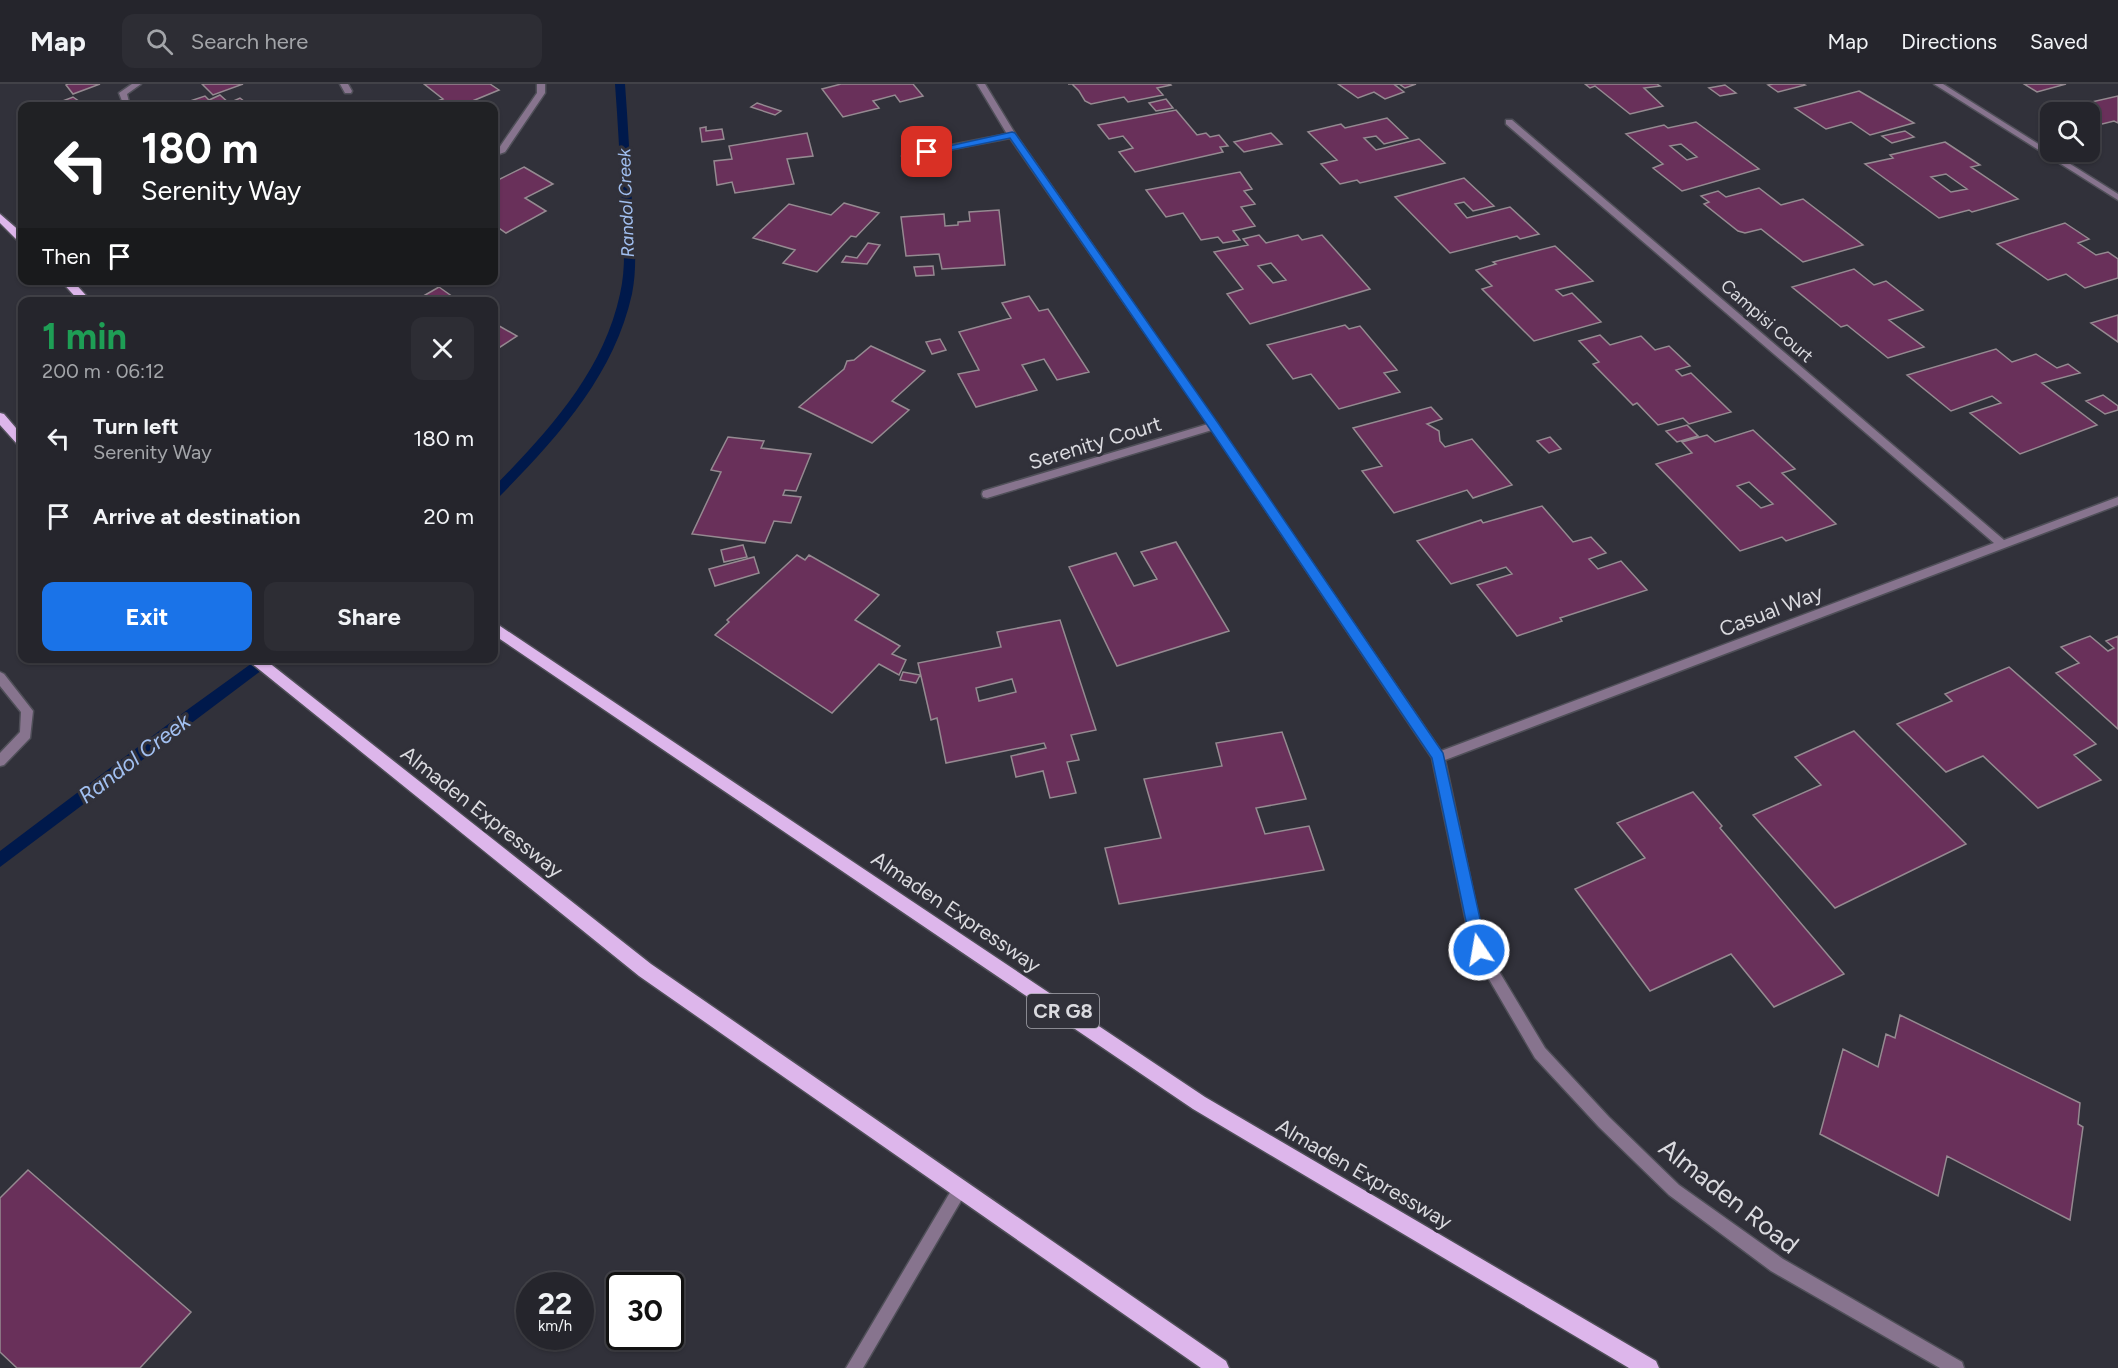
<!DOCTYPE html>
<html lang="en">
<head>
<meta charset="utf-8">
<style>
	:root { --surface:#25252c; --page:#2d2d34; --text:#f1f3f6; --muted:#a3a5a9; --line:#424248; --accent:#1a73e8 }
	body { margin:0; font-family:Figtree,sans-serif; background:var(--page); color:var(--text); height:100vh; display:flex; flex-direction:column; font-size:22px; white-space:nowrap }
	* { box-sizing:border-box; margin:0 }
	p { font-size:20px; color:var(--muted) }
	.icon { flex:none; width:33px; height:33px; fill:none; stroke:currentColor; stroke-width:2; stroke-linecap:round; stroke-linejoin:round }
	.map { position:relative; flex:1; overflow:hidden }
	.sheet { position:absolute; left:18px; top:213px; width:480px; height:366px; display:flex; flex-direction:column; background:var(--surface); border-radius:12px; box-shadow:0 2px 4px #0004,0 0 0 2px var(--line) }
	.sheet>* { flex:none }
	.guide { position:absolute; left:18px; top:18px; width:480px; height:183px; border-radius:12px; box-shadow:0 2px 4px #0004,0 0 0 2px var(--line); background:#202124; color:#fff; overflow:hidden }
	.fabs { position:absolute; left:2040px; top:18px; display:grid; gap:12px }
	.fabs a { display:grid; place-items:center; width:60px; height:60px; border-radius:12px; background:var(--surface); box-shadow:0 2px 4px #0004,0 0 0 2px var(--line); font-size:30px }
	.speed { position:absolute; left:516px; top:1188px; display:flex; gap:12px; font-size:30px; font-weight:700; text-align:center }
	.speed>* { display:grid; place-content:center; width:78px; height:78px; border-radius:50%; background:var(--surface); box-shadow:0 2px 4px #0004,0 0 0 2px var(--line); line-height:1 }
	.speed small { font-size:15px; font-weight:400 }
	.speed .limit { border:3px solid #111; border-radius:9px; background:#fff; color:#111 }
	.pin { position:absolute; display:grid; place-items:center; width:51px; height:51px; color:#fff; margin:-26px; border-radius:12px; box-shadow:0 3px 9px #0006 }
	.me { position:absolute; width:66px; margin:-33px; rotate:348deg; stroke-linejoin:round; filter:drop-shadow(0 0 4px #0008) }
	.turn { display:flex; align-items:center; gap:21px; height:126px; padding:0 24px; font-size:27px }
	.turn .icon { width:78px; height:78px; stroke-width:2.5 }
	.turn b { display:block; font-size:42px; line-height:51px }
	.then { display:flex; align-items:center; height:57px; padding:0 24px; background:#0003; gap:12px; font-size:22px }
	.round { display:grid; place-items:center; flex:none; width:63px; height:63px; border-radius:12px; background:var(--page) }
	.summary { display:flex; align-items:center; justify-content:space-between; height:102px; padding:0 24px }
	h1 { font-size:36px; font-weight:700; line-height:45px; color:#1e9e55 }
	.cta { display:flex; gap:12px; margin-top:auto; padding:12px 24px }
	.cta a { flex:1; height:69px; border-radius:12px; background:var(--accent); color:#fff; font-size:24px; font-weight:700; line-height:69px; text-align:center }
	.cta a+a { background:var(--page); color:var(--text) }
	ul { padding:0; list-style:none }
	li { display:flex; align-items:center; gap:18px; height:78px; padding:0 24px }
	li div { flex:1 }
	li b { display:block; font-size:22px }
	li em { font-style:normal }
	header { display:flex; align-items:center; gap:36px; box-sizing:border-box; height:84px; padding:0 30px; background:var(--surface); border-bottom:2px solid var(--line) }
	header strong { font-size:28px }
	nav { display:flex; gap:33px; margin-inline-start:auto; font-size:21px }
	.search { width:420px; height:54px; background:var(--page); display:flex; align-items:center; gap:15px; box-sizing:border-box; padding:0 21px; border-radius:12px; color:var(--muted); font-size:22px }
	.map>svg:first-child { display:block }
	.lines { fill:none; stroke-linecap:round; stroke-linejoin:round }
	.stream { fill:#00194b; fill-rule:evenodd }
	.building { fill:#69305a; stroke:#958a91; stroke-width:1.5; fill-rule:evenodd }
	.lane-casing { stroke:#4f4f58; stroke-width:3 }
	.street-casing { stroke:#4f4f58; stroke-width:3 }
	.primary-casing { stroke:#4f4f58; stroke-width:3 }
	.lane { fill:#87748e; fill-rule:evenodd }
	.street { fill:#87748e; fill-rule:evenodd }
	.primary { fill:#ddb6eb; fill-rule:evenodd }
	.route { fill:#1a73e8; stroke:#114b97; stroke-width:1.5 }
	.labels { text-anchor:middle; stroke-width:6; stroke-linejoin:round; paint-order:stroke }
	.far-water-label { font-size:18px; font-style:italic; fill:#a2c0f1; stroke:#31313a }
	.far-street-label { font-size:18px; fill:#dadadf; stroke:#31313a }
	.shield { fill:#31313a; stroke:#a7a7ae; stroke-width:1.5 }
	.shield-label { font-size:20px; font-weight:bold; fill:#dadadf }
	.street-label { font-size:21px; fill:#dadadf; stroke:#31313a }
	.water-label { font-size:22px; font-style:italic; fill:#a2c0f1; stroke:#31313a }
	.near-street-label { font-size:26px; fill:#dadadf; stroke:#31313a }
</style>
</head>
<body>
<header>
<strong>Map</strong>
<div class="search"><svg class="icon" aria-label="search" viewBox="0 0 24 24"><circle cx="10" cy="10" r="6"/><path d="M15 15l6 6"/></svg>Search here</div>
<nav><a>Map</a><a>Directions</a><a>Saved</a></nav>
</header>
<div class="map">
<svg width="2118" height="1284" viewBox="0 0 2118 1284">
	<rect width="100%" height="100%" fill="#31313a"/>
	<g class="lines">
		<!-- stream -->
		<path class="stream" d="M615 0H625C628 40 630 79 632 119 634 149 638 180 632 210 614 292 556 355 499 413L494 415V403C548 347 603 289 620 210 627 180 623 149 622 119 620 79 618 40 615 0Z
			M259 574H278L0 783V767L187 626Z"/>
	</g>
	<!-- building -->
	<path class="building" d="M100 0 73 10 66 1 68 0Z
		M202 0H243L213 11Z
		M424 0H490L499 6 470 18 476 22H424L443 15Z
		M841 0H913L923 12 900 18 895 11 873 17 879 24 843 33 822 5Z
		M1068 0H1170L1171 1 1157 4 1163 11 1128 18 1124 13 1091 20 1085 17 1079 7 1072 0Z
		M1338 0H1416L1405 4 1399 0 1395 1 1404 8 1385 15 1374 8 1358 14Z
		M1585 0H1657L1660 2 1644 4 1663 22 1630 30 1595 2 1590 4Z
		M1773 0H1803L1805 1 1778 8 1768 1Z
		M2024 0H2066L2037 8Z
		M1725 1 1736 9 1720 12 1709 4Z
		M1859 7 1914 39 1870 51 1851 38 1826 45 1795 24Z
		M220 11 229 19 240 14 250 22H175L205 12 209 16Z
		M2118 12V39L2114 37 2094 42 2090 40V28H2072L2065 24Z
		M73 13 86 22H45L52 21Z
		M1166 15 1173 24 1156 27 1149 19Z
		M757 19 781 27 775 31 751 23Z
		M1176 26 1197 51 1206 49 1210 53 1219 51 1228 62 1220 63 1223 68 1135 88 1119 68 1133 64 1123 52 1109 55 1098 41Z
		M1387 34 1408 54 1384 60 1376 52 1364 54 1376 66 1419 55 1445 79 1360 99 1357 96 1340 100 1321 80 1337 76 1308 48 1341 40 1345 44Z
		M1696 38 1759 85 1682 107 1653 84 1663 80 1626 50 1664 41 1668 44ZM1681 60 1697 73 1687 76 1670 62Z
		M706 43V47L722 45 724 55 702 58 700 44Z
		M1905 47 1914 53 1892 59 1882 52Z
		M807 49 813 72 787 75 794 100 735 109 732 98 717 101 714 77 732 75 729 62Z
		M1271 49 1282 60 1244 68 1234 58Z
		M1945 58 1980 81 1971 83 2018 115 1972 128 1969 126 1939 134 1865 80 1893 74 1890 71ZM1946 90 1967 105 1951 108 1931 93Z
		M524 83 553 100 525 114 546 127 506 149 500 145 494 149V98Z
		M1240 88 1252 105 1244 107 1255 120 1241 123 1255 142 1233 147 1240 156 1223 159 1218 153 1201 156 1183 129 1166 133 1146 106Z
		M1464 94 1494 122 1473 127 1464 118 1455 120 1467 134 1510 123 1539 150 1520 155 1517 152 1450 169 1395 113Z
		M1759 104 1781 121 1803 115 1863 161 1803 178 1761 145 1745 149 1738 147 1704 120 1709 118 1701 112 1718 107 1726 113Z
		M844 119 879 129 856 153 851 152 817 188 783 179 795 166 753 154 789 120 831 131Z
		M999 126 1005 181 942 185 939 170 906 172 901 133 944 130 945 142 958 141V138L970 137 969 128Z
		M2065 139 2089 155 2078 159 2096 171 2108 168 2118 175V194L2085 204 2066 190 2048 196 1997 160Z
		M1259 151 1266 159 1298 151 1302 156 1322 151 1370 205 1250 240 1227 210 1243 205 1214 168 1248 161 1243 155ZM1271 179 1286 196 1273 199 1258 182Z
		M868 159 880 161 867 180 842 178 846 172 857 174Z
		M1555 162 1593 197 1556 206 1563 212 1572 209 1601 238 1534 257 1482 205 1492 202 1476 186 1496 180 1493 178Z
		M933 182 934 191 916 192 914 183Z
		M1854 185 1874 201 1886 197 1923 226 1889 236 1924 263 1888 274 1847 241 1841 243 1792 203Z
		M439 203 460 218H413Z
		M1029 212 1039 227 1048 225 1089 288 1057 296 1044 275 1022 281 1037 306 976 323 958 290 979 286 959 248 1011 234 1002 219Z
		M2118 231V258L2091 239Z
		M494 239 517 252 494 267Z
		M1345 241 1349 245 1360 242 1397 286 1384 289 1400 308 1339 325 1311 290 1293 295 1267 261Z
		M1600 251 1610 261 1641 252 1655 266 1669 262 1690 282 1676 286 1682 292 1691 289 1731 328 1689 340 1683 334 1658 341 1637 319 1633 321 1593 280 1599 278 1579 257Z
		M940 255 946 266 932 270 926 258Z
		M871 262 925 287 892 317 909 326 872 359 799 323 844 285 847 277 854 276Z
		M1996 265 2012 278 2036 270 2057 284 2068 280 2080 289 2042 299 2097 341 2020 370 1970 329 2001 319 1992 312 1951 327 1907 291Z
		M2103 311 2118 322V326L2105 330 2086 317Z
		M1431 323 1442 335 1427 340 1439 347 1440 357 1445 363 1472 355 1512 401 1473 414 1467 406 1394 429 1362 387 1382 382 1353 344Z
		M1687 341 1698 352 1677 358 1666 347Z
		M1753 346 1795 385 1782 389 1836 440 1786 457 1782 453 1740 467 1656 380 1692 369 1682 358 1707 351 1715 358ZM1749 398 1773 420 1761 424 1737 402Z
		M728 353 764 357 761 364 811 370 796 407 785 406 783 411 801 413 791 439 774 437 765 459 692 450 721 388 711 386Z
		M1550 353 1561 365 1549 369 1537 357Z
		M1542 422 1573 458 1591 453 1606 469 1589 475 1598 485 1621 477 1647 506 1560 534 1562 537 1517 552 1477 501 1512 490 1506 483 1451 500 1417 457 1481 436 1483 439Z
		M1176 458 1229 547 1117 582 1069 483 1116 469 1134 502 1157 495 1141 468Z
		M743 461 747 473 724 478 721 466Z
		M797 471 805 476 809 471 879 511 855 536 900 562 892 570 906 576 899 591 879 580 832 629 715 551 729 538 727 536Z
		M754 473 759 489 715 502 709 485Z
		M1060 536 1096 646 1071 651 1079 676 1067 678 1076 709 1050 714 1043 687 1016 693 1011 672 1046 664 1044 659 946 679 937 634 931 636 918 579 1001 563 997 548ZM1012 595 1016 608 979 617 976 604Z
		M2090 552 2108 567 2114 564 2106 557 2118 552V645L2056 589 2079 579 2061 563Z
		M2009 583 2096 660 2074 671 2101 696 2038 724 1983 672 1946 688 1897 640 1952 617 1945 610Z
		M903 588 920 591 916 599 900 596Z
		M1854 647 1966 760 1835 824 1753 731 1821 701 1795 673Z
		M1282 648 1306 715 1256 724 1265 750 1309 742 1324 786 1119 820 1105 764 1161 754 1144 695 1222 682 1216 659Z
		M1693 708 1722 742 1720 744 1844 890 1774 923 1731 870 1650 907 1575 805 1645 774 1617 739Z
		M1900 931 2080 1019 2078 1040 2083 1043 2070 1136 1947 1072 1938 1112 1820 1050 1843 965 1878 983 1886 950 1895 954Z
		M28 1086 191 1228 140 1284H17L0 1268V1114Z"/>
	<g class="lines">
		<!-- lane casing -->
		<g class="lane-casing">
			<path id="lane" d="M132 0H141L127 10 130 22H124L119 9Z
				M340 0H348L352 7 351 9H345Z
				M0 588 4 590 33 627 30 654 4 681 0 682V669L20 648 21 628 0 602Z
				M960 1097 965 1100 968 1105 965 1110 863 1284H846L955 1100Z"/>
		</g>
		<!-- street casing -->
		<g class="street-casing">
			<path id="street" d="M537 0H545V9L505 68 494 72V67L499 64 537 9Z
				M977 0H985L1016 51 1217 340 1441 667 1994 459 1506 40V36H1512L2004 456 2118 413V421L1445 676 1485 864 1545 964 1609 1033 1679 1101 1783 1175 1962 1278 1964 1284H1940L1771 1187 1669 1111 1599 1043 1535 974 1472 866 1432 674 1212 346 987 414 983 413 982 410 983 407 1208 340 1010 54 906 74 902 72 906 70 1007 50Z
				M1934 0H1943L2118 110V116Z"/>
		</g>
		<!-- primary casing -->
		<g class="primary-casing">
			<path id="primary" d="M0 130 22 149V158L18 157 0 139Z
				M60 196H72L92 218H80Z
				M0 329 4 330 22 351V362L18 361 0 341Z
				M494 538 1205 1013 1656 1277 1659 1284H1629L1193 1025 494 551Z
				M245 574H263L651 880 1226 1277 1229 1284H1201L639 892Z"/>
		</g>
		<!-- lane -->
		<use href="#lane" class="lane"/>
		<!-- street -->
		<use href="#street" class="street"/>
		<!-- primary -->
		<use href="#primary" class="primary"/>
	</g>
	<!-- route -->
	<path class="route" d="M1012 48 1015 49 1218 339 1443 669 1487 866 1485 871 1479 873 1474 871 1472 866 1432 674 1210 345 1010 54 927 71 922 68Z"/>
	<g class="labels">
		<!-- far-water labels -->
		<g class="far-water-label">
			<text transform="translate(626 119) rotate(-92)" y="6">Randol Creek</text>
		</g>
		<!-- far-street labels -->
		<g class="far-street-label">
			<text transform="translate(1767 237) rotate(41)" y="6">Campisi Court</text>
		</g>
		<!-- shield labels -->
		<rect class="shield" x="1027" y="910" width="72" height="34" rx="4.5"/>
		<g class="shield-label">
			<text x="1063" y="934">CR G8</text>
		</g>
		<!-- street labels -->
		<g class="street-label">
			<text transform="translate(1095 359) rotate(-17)" y="7">Serenity Court</text>
			<text transform="translate(1771 527) rotate(-21)" y="7">Casual Way</text>
			<text transform="translate(482 728) rotate(38)" y="7">Almaden Expressway</text>
			<text transform="translate(956 828) rotate(34)" y="7">Almaden Expressway</text>
			<text transform="translate(1364 1090) rotate(30)" y="7">Almaden Expressway</text>
		</g>
		<!-- water labels -->
		<g class="water-label">
			<text transform="translate(134 674) rotate(-37)" y="8">Randol Creek</text>
		</g>
		<!-- near-street labels -->
		<g class="near-street-label">
			<text transform="translate(1729 1112) rotate(38)" y="9">Almaden Road</text>
		</g>
	</g>
</svg>
<div class="fabs">
<a><svg class="icon" aria-label="search" viewBox="0 0 24 24"><circle cx="10" cy="10" r="6"/><path d="M15 15l6 6"/></svg></a>
</div>
<div class="speed"><div>22<small>km/h</small></div><div class="limit">30</div></div>
<div class="pin" style="left:927px;top:68px;background:#d93025"><svg class="icon" aria-label="arrive" viewBox="0 0 24 24"><path d="M6 21V4h12l-3 4 3 4H6"/></svg></div>
<svg class="me" style="left:1479px;top:866px" viewBox="-20 -20 40 40"><circle r="17" fill="#1a73e8" stroke="#fff" stroke-width="3"/><path d="M0-11L8 9 0 5-8 9z" fill="#fff"/></svg>
<div class="guide">
<div class="turn"><svg class="icon" aria-label="left" viewBox="0 0 24 24"><path d="M17 20v-9H6M10 6l-5 5 5 5"/></svg><div><b>180 m</b>Serenity Way</div></div>
<div class="then">Then<svg class="icon" aria-label="arrive" viewBox="0 0 24 24"><path d="M6 21V4h12l-3 4 3 4H6"/></svg></div>
</div>
<section class="sheet">
<div class="summary"><div><h1>1 min</h1><p>200 m · 06:12</p></div><a class="round"><svg class="icon" aria-label="close" viewBox="0 0 24 24"><path d="M6 6l12 12M18 6L6 18"/></svg></a></div>
<ul>
<li><svg class="icon" aria-label="left" viewBox="0 0 24 24"><path d="M17 20v-9H6M10 6l-5 5 5 5"/></svg><div><b>Turn left</b><p>Serenity Way</p></div><em>180 m</em></li>
<li><svg class="icon" aria-label="arrive" viewBox="0 0 24 24"><path d="M6 21V4h12l-3 4 3 4H6"/></svg><div><b>Arrive at destination</b></div><em>20 m</em></li>
</ul>
<div class="cta"><a>Exit</a><a>Share</a></div>
</section>
</div>
</body>
</html>
